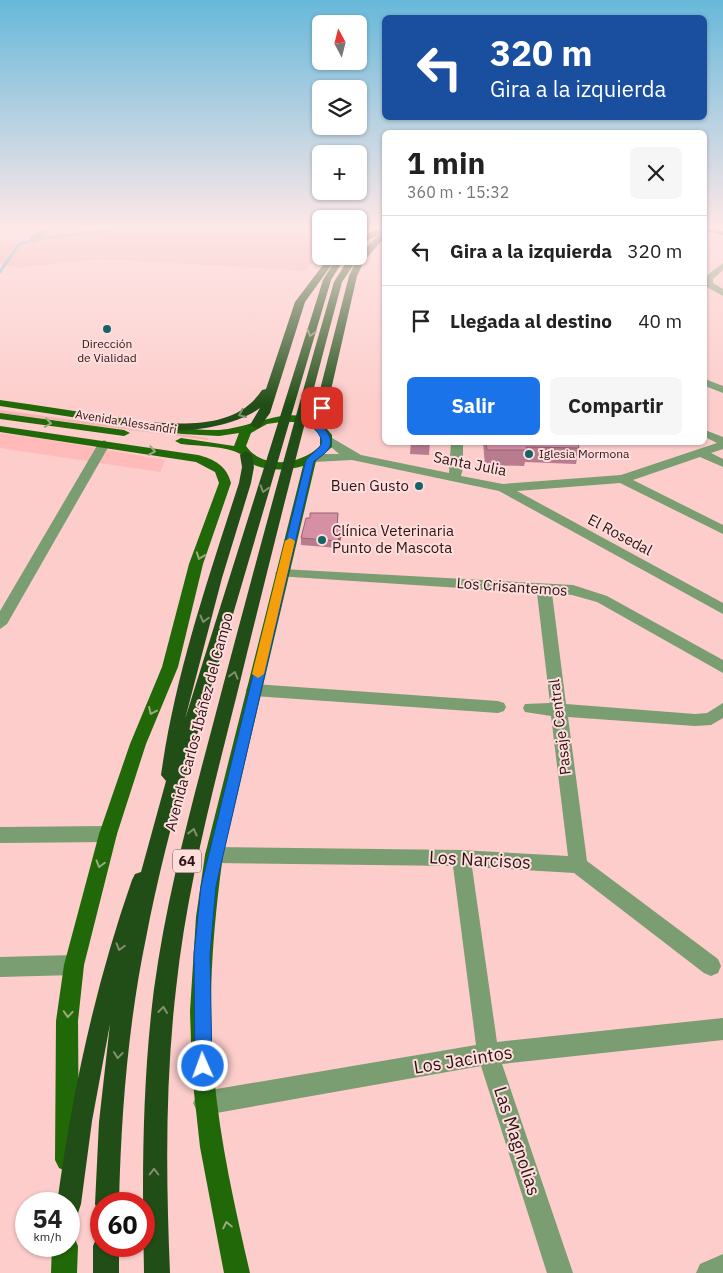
<!DOCTYPE html>
<html lang="es">
<head>
<meta charset="utf-8">
<style>
	:root { --surface:#fff; --page:#f6f6f6; --text:#222; --muted:#767676; --line:#e0e0e0; --accent:#1a73e8 }
	body { margin:0; font-family:"IBM Plex Sans",sans-serif; background:var(--page); color:var(--text); height:100vh; display:flex; flex-direction:column; font-size:19px; white-space:nowrap }
	* { box-sizing:border-box; margin:0 }
	p { font-size:16px; color:var(--muted) }
	.icon { flex:none; width:28px; height:28px; fill:none; stroke:currentColor; stroke-width:2; stroke-linecap:round; stroke-linejoin:round }
	.map { position:relative; flex:1; overflow:hidden }
	.details { position:absolute; left:382px; top:130px; width:325px; height:315px; display:flex; flex-direction:column; background:var(--surface); border-radius:8px; box-shadow:0 1px 4px #0004 }
	.details>* { flex:none }
	.top-card { position:absolute; left:382px; top:15px; width:325px; height:105px; border-radius:8px; box-shadow:0 1px 4px #0004; background:#1a4fa0; color:#fff; overflow:hidden }
	.needle { width:32px; rotate:353deg }
	.tools { position:absolute; left:312px; top:15px; display:grid; gap:10px }
	.tools a { display:grid; place-items:center; width:55px; height:55px; border-radius:8px; background:var(--surface); box-shadow:0 1px 4px #0004; font-size:25px }
	.speed { position:absolute; left:15px; top:1192px; display:flex; gap:10px; font-size:25px; font-weight:700; text-align:center }
	.speed>* { display:grid; place-content:center; width:65px; height:65px; border-radius:50%; background:var(--surface); box-shadow:0 1px 4px #0004; line-height:1 }
	.speed small { font-size:12px; font-weight:400 }
	.speed .limit { border:8px solid #d22; background:#fff; color:#111 }
	.pin { position:absolute; display:grid; place-items:center; width:42px; height:42px; color:#fff; margin:-21px; border-radius:10px; box-shadow:0 2px 8px #0006 }
	.me { position:absolute; width:55px; margin:-28px; rotate:358deg; stroke-linejoin:round; filter:drop-shadow(0 0 4px #0008) }
	.turn { display:flex; align-items:center; gap:18px; height:105px; padding:0 25px; font-size:22px }
	.turn .icon { width:65px; height:65px; stroke-width:2.5 }
	.turn b { display:block; font-size:35px; line-height:42px }
	.round { display:grid; place-items:center; flex:none; width:52px; height:52px; border-radius:8px; background:var(--page) }
	.overview { display:flex; align-items:center; justify-content:space-between; height:85px; padding:0 25px }
	h1 { font-size:30px; font-weight:800; line-height:38px }
	.button { display:flex; gap:10px; margin-top:auto; padding:10px 25px }
	.button a { flex:1; height:58px; border-radius:8px; background:var(--accent); color:#fff; font-size:20px; font-weight:800; line-height:58px; text-align:center }
	.button a+a { background:var(--page); color:var(--text) }
	ul { padding:0; list-style:none }
	li { display:flex; align-items:center; gap:15px; height:70px; padding:0 25px; border-top:1px solid var(--line) }
	li div { flex:1 }
	li b { display:block; font-size:19px }
	li em { font-style:normal }
	.map>svg:first-child { display:block }
	.built { fill:#ffbab9 }
	.green { fill:#f5b4b2 }
	.lines { fill:none; stroke-linecap:round; stroke-linejoin:round }
	.stream { stroke:#45bec5; stroke-width:3 }
	.minor { fill:#7a9d72; fill-rule:evenodd }
	.major { fill:#216809; fill-rule:evenodd }
	.highway { fill:#214e16; fill-rule:evenodd }
	.wall { fill:#b87c8e }
	.shaded-wall { fill:#966574 }
	.building { fill:#d690a5; stroke:#966574 }
	.oneway { stroke:#848f70 }
	.oneway2 { stroke:#9ba97e }
	.route { fill:#1a73e8; stroke:#114b97 }
	.slow { fill:#f59e0b }
	.poi-dot { fill:#136367; stroke:#fededd; stroke-width:2 }
	.labels { text-anchor:middle; stroke-width:4; stroke-linejoin:round; paint-order:stroke }
	.far-poi-label { font-size:12px; fill:#2e1314; stroke:#fededd }
	.far-street-label { font-size:12px; fill:#2e1314; stroke:#fededd }
	.shield { fill:#fededd; stroke:#6c5050; stroke-width:1 }
	.shield-label { font-size:14px; font-weight:bold; fill:#2e1314 }
	.street-label { font-size:15px; fill:#2e1314; stroke:#fededd }
	.poi-label { font-size:15px; fill:#2e1314; stroke:#fededd; text-anchor:end }
	.near-street-label { font-size:18px; fill:#2e1314; stroke:#fededd }
</style>
</head>
<body>
<div class="map">
<svg width="723" height="1273" viewBox="0 0 723 1273">
	<rect width="100%" height="100%" fill="#fccdcb"/>
	<!-- built -->
	<path class="built" d="M0 433 50 440 165 460 160 472 0 448Z"/>
	<!-- green -->
	<path class="green" d="M87 227H321V253L305 271 101 259 16 268 0 264V243L29 244 58 230 82 231Z
		M0 410 208 438V440L0 413Z"/>
	<g class="lines">
		<!-- stream -->
		<path class="stream" d="M0 272 19 244 44 238 141 227"/>
		<!-- minor -->
		<path class="minor" d="M45 227H54L36 241H30V237Z
			M723 263V270L713 279V283L723 289V296L705 286 706 276Z
			M705 379 723 386V393L705 386Z
			M705 430 723 437V449L711 453 723 459V467L700 457 633 480 723 525V534L620 483 517 491 723 603V614L499 491 352 460 314 462 308 458 314 454H339L321 438 327 435 361 455 449 473 451 442H463V468L461 476 503 484 621 475 717 443 705 437Z
			M104 440 110 444 7 624 0 629V611L98 444Z
			M282 569 573 585 607 596 723 660V673L597 602 572 595 552 593 566 704 695 714 707 713 723 703V718L711 725 695 726 568 717 587 861 718 959 721 966 718 973 711 976 704 973 574 873 472 867 497 1042 723 1018V1040L502 1064 573 1273H547L481 1066 205 1115 197 1111 193 1103 197 1095 205 1091 476 1045 453 866 214 863 207 861 205 855 207 849 214 847 461 850 568 856 551 716 525 712 523 708 525 704 550 703 537 593 277 576 275 573Z
			M254 684 498 701 504 703 506 707 504 711 498 713 254 696 248 694 246 690 248 686Z
			M108 826 115 828 117 834 115 840 108 842 0 843V827Z
			M74 955 81 958 84 965 81 972 74 975 0 977V957Z
			M723 1254V1273H696L700 1264Z"/>
		<!-- major -->
		<path class="major" d="M0 400C44 406 88 413 132 420 160 424 190 431 219 430 256 428 302 395 332 435V447L316 461 223 855C213 928 207 1001 214 1075 220 1142 235 1208 250 1273H224L200 1147 192 1074 190 1011 196 917 205 855 303 466C287 471 267 471 252 464 247 462 244 457 240 454 227 446 196 446 181 444L175 441 181 438 234 446 239 433 219 436 182 434 0 406ZM281 422C296 421 310 423 320 435V446C301 465 263 470 246 446L251 433 267 424Z
			M0 413 124 430 130 433 124 436 0 419Z
			M0 426 198 455C214 459 227 466 231 483L203 564 178 667 146 744 117 834 84 965 78 1021 79 1160 75 1168 67 1172 59 1168 55 1160 56 1021 64 965 99 834 130 744 162 667 189 564 219 483 215 472 196 462 0 432Z
			M69 1235 74 1237 78 1246 77 1273H51L52 1246H69Z"/>
		<!-- highway -->
		<path class="highway" d="M381 227H385V232L359 244V239Z
			M705 227 723 231V235L705 231Z
			M378 235 385 237 364 261 357 276 323 425 317 428 311 425 349 276 356 261 342 282C306 416 272 551 239 686 214 786 187 886 176 989 165 1084 166 1178 170 1273H144C142 1179 142 1084 154 989 168 886 197 786 223 686 259 551 295 416 334 282L350 256H358L356 259Z
			M338 256H346L331 280C297 396 263 512 229 628 198 731 166 833 146 938 128 1025 121 1115 119 1204H101V1214L98 1213 95 1204 99 1122 110 1024 92 1121 81 1204 78 1213 69 1216V1204H57C72 1093 95 986 132 880L135 874 141 872 166 781 161 775C175 675 208 579 239 483L242 467 240 455 246 451 252 455 254 467 251 483 222 578 185 719 323 280Z
			M326 261 333 263 305 302 270 413 260 427 256 428 250 425 260 408C228 431 163 436 125 426L123 424 129 421C174 423 234 433 262 390L266 389 295 302Z
			M101 1235V1246H119V1273H93V1246L97 1237Z"/>
	</g>
	<!-- wall -->
	<path class="wall" d="M18 227H37L33 230Z
		M55 227H81L75 230 56 228Z
		M411 442H430L429 455 410 454Z
		M483 442H578L579 448 576 464 525 462 524 466 485 465Z
		M338 513V527H342V535L338 548 301 545V538L310 518Z"/>
	<!-- shaded-wall -->
	<path class="shaded-wall" d="M32 227H37L33 230Z
		M74 227H81L75 230Z
		M342 527V535L338 548V541Z"/>
	<!-- building -->
	<path class="building" d="M486 442H578L579 448 526 447 527 450H487Z
		M310 513H338L337 527H342L338 541 301 538 306 518H310Z"/>
	<!-- one-way arrows -->
	<defs><path id="oneway-chevron" d="M-2-3.5L2.5 0L-2 3.5" fill="none" stroke-width="1.6" stroke-linecap="round" stroke-linejoin="round" transform="scale(1.25)"/></defs>
	<g class="oneway">
		<use href="#oneway-chevron" transform="translate(311 333) rotate(106)"/>
		<use href="#oneway-chevron" transform="translate(242 414) rotate(157)"/>
		<use href="#oneway-chevron" transform="translate(264 489) rotate(107)"/>
		<use href="#oneway-chevron" transform="translate(204 619) rotate(105)"/>
		<use href="#oneway-chevron" transform="translate(234 675) rotate(-75)"/>
		<use href="#oneway-chevron" transform="translate(193 832) rotate(-76)"/>
		<use href="#oneway-chevron" transform="translate(120 947) rotate(106)"/>
		<use href="#oneway-chevron" transform="translate(163 1010) rotate(-84)"/>
		<use href="#oneway-chevron" transform="translate(118 1055) rotate(96)"/>
		<use href="#oneway-chevron" transform="translate(154 1172) rotate(-90)"/>
	</g>
	<g class="oneway2">
		<use href="#oneway-chevron" transform="translate(48 423) rotate(8)"/>
		<use href="#oneway-chevron" transform="translate(152 451) rotate(9)"/>
		<use href="#oneway-chevron" transform="translate(200 556) rotate(110)"/>
		<use href="#oneway-chevron" transform="translate(152 711) rotate(115)"/>
		<use href="#oneway-chevron" transform="translate(100 864) rotate(106)"/>
		<use href="#oneway-chevron" transform="translate(68 1014) rotate(94)"/>
		<use href="#oneway-chevron" transform="translate(227 1225) rotate(-102)"/>
	</g>
	<!-- sky -->
	<linearGradient id="sky" x2="0" y2="1"><stop stop-color="#67b8da"/><stop offset="0.56" stop-color="#fee8e8"/><stop offset="1" stop-color="#fee8e8" stop-opacity="0"/></linearGradient>
	<rect width="723" height="405" fill="url(#sky)"/>
	<!-- route -->
	<path class="route" d="M319 406 326 408 321 425C337 441 332 450 314 461L216 886 210 954 212 1066 209 1072 203 1075 197 1072 195 1066 194 954 201 886 306 460C321 444 329 446 312 425Z"/>
	<!-- slow -->
	<path class="slow" d="M290 538 295 541 264 674 258 678 252 674 285 541Z"/>
	<!-- markers -->
	<g class="poi-dot">
		<circle cx="107" cy="329" r="5"/>
		<circle cx="529" cy="454" r="5"/>
		<circle cx="419" cy="486" r="5"/>
		<circle cx="322" cy="540" r="5"/>
	</g>
	<g class="labels">
		<!-- far-poi labels -->
		<g class="far-poi-label">
			<text x="107" y="348">Dirección<tspan x="107" dy="14">de Vialidad</tspan></text>
			<text x="539" y="458" text-anchor="start">Iglesia Mormona</text>
		</g>
		<!-- far-street labels -->
		<g class="far-street-label">
			<text transform="translate(126 422) rotate(9)" y="4">Avenida Alessandri</text>
		</g>
		<!-- shield labels -->
		<rect class="shield" x="173" y="849.5" width="28" height="23" rx="4"/>
		<g class="shield-label">
			<text x="187" y="866">64</text>
		</g>
		<!-- street labels -->
		<g class="street-label">
			<text transform="translate(470 464) rotate(11)" y="5">Santa Julia</text>
			<text transform="translate(620 535) rotate(28)" y="5">El Rosedal</text>
			<text transform="translate(512 587) rotate(4)" y="5">Los Crisantemos</text>
			<text transform="translate(199 722) rotate(-75)" y="5">Avenida Carlos Ibáñez del Campo</text>
			<text transform="translate(560 727) rotate(-97)" y="5">Pasaje Central</text>
		</g>
		<!-- poi labels -->
		<g class="poi-label">
			<text x="409" y="491">Buen Gusto</text>
			<text x="332" y="536" text-anchor="start">Clínica Veterinaria<tspan x="332" dy="17">Punto de Mascota</tspan></text>
		</g>
		<!-- near-street labels -->
		<g class="near-street-label">
			<text transform="translate(480 860) rotate(3)" y="6">Los Narcisos</text>
			<text transform="translate(463 1060) rotate(-9)" y="6">Los Jacintos</text>
			<text transform="translate(517 1141) rotate(72)" y="6">Las Magnolias</text>
		</g>
	</g>
</svg>
<div class="tools">
<a><svg class="needle" viewBox="-14 -14 28 28"><path d="M0-13l5 13h-10z" fill="#e53935"/><path d="M0 13l5-13h-10z" fill="#767676"/></svg></a>
<a><svg class="icon" aria-label="layers" viewBox="0 0 24 24"><path d="M12 4l9 5-9 5-9-5zM3 14l9 5 9-5"/></svg></a>
<a>+</a>
<a>−</a>
</div>
<div class="speed"><div>54<small>km/h</small></div><div class="limit">60</div></div>
<div class="pin" style="left:322px;top:408px;background:#d93025"><svg class="icon" aria-label="arrive" viewBox="0 0 24 24"><path d="M6 21V4h12l-3 4 3 4H6"/></svg></div>
<svg class="me" style="left:203px;top:1066px" viewBox="-20 -20 40 40"><circle r="17" fill="#1a73e8" stroke="#fff" stroke-width="3"/><path d="M0-11L8 9 0 5-8 9z" fill="#fff"/></svg>
<div class="top-card">
<div class="turn"><svg class="icon" aria-label="left" viewBox="0 0 24 24"><path d="M17 20v-9H6M10 6l-5 5 5 5"/></svg><div><b>320 m</b>Gira a la izquierda</div></div>
</div>
<section class="details">
<div class="overview"><div><h1>1 min</h1><p>360 m · 15:32</p></div><a class="round"><svg class="icon" aria-label="close" viewBox="0 0 24 24"><path d="M6 6l12 12M18 6L6 18"/></svg></a></div>
<ul>
<li><svg class="icon" aria-label="left" viewBox="0 0 24 24"><path d="M17 20v-9H6M10 6l-5 5 5 5"/></svg><div><b>Gira a la izquierda</b></div><em>320 m</em></li>
<li><svg class="icon" aria-label="arrive" viewBox="0 0 24 24"><path d="M6 21V4h12l-3 4 3 4H6"/></svg><div><b>Llegada al destino</b></div><em>40 m</em></li>
</ul>
<div class="button"><a>Salir</a><a>Compartir</a></div>
</section>
</div>
</body>
</html>
